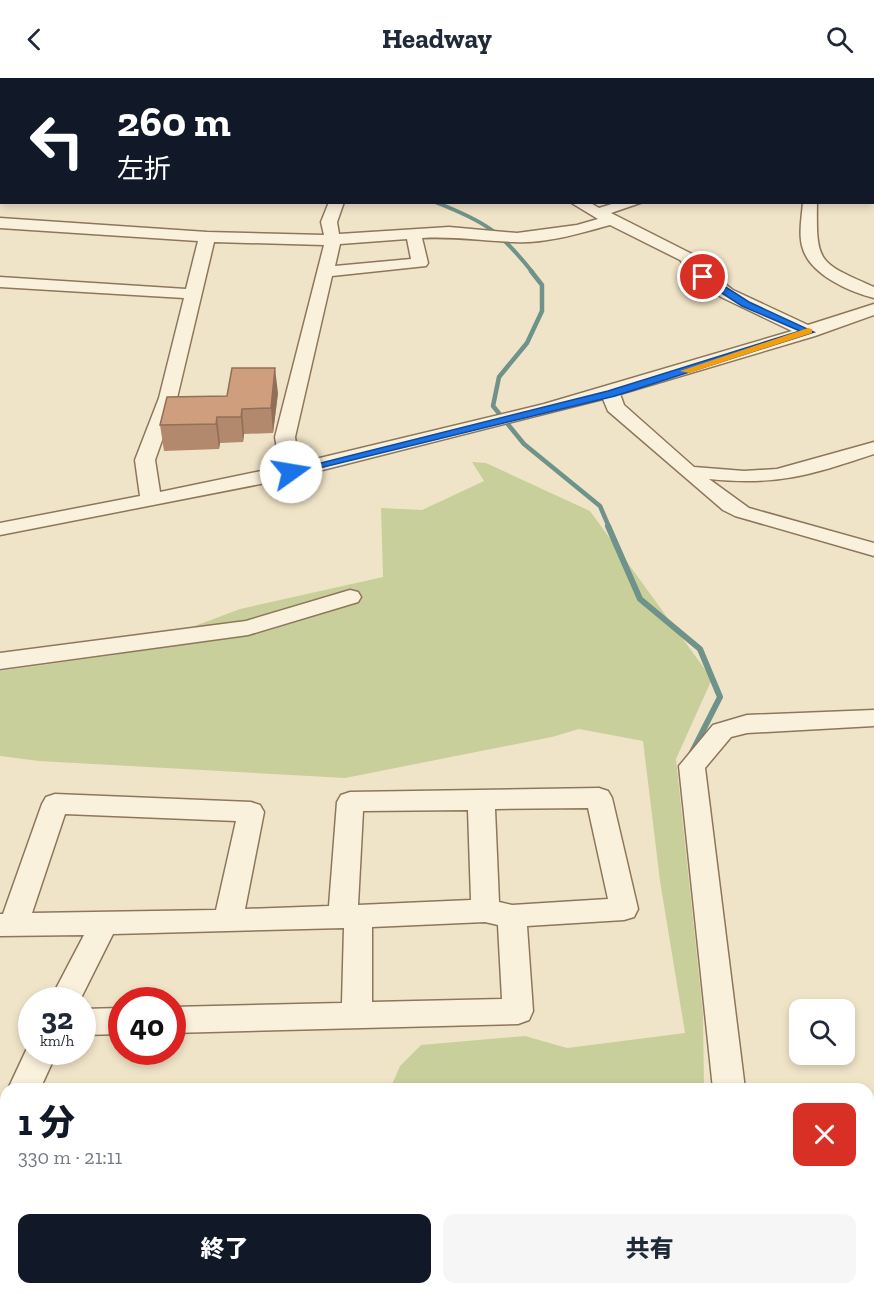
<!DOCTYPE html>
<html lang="ja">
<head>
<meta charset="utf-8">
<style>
	:root { --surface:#fff; --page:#f6f6f7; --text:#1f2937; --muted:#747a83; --accent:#111827 }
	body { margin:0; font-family:"Zilla Slab","Noto Sans JP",serif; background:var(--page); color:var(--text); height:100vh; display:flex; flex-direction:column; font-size:22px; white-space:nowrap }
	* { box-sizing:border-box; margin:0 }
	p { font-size:20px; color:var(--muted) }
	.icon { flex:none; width:33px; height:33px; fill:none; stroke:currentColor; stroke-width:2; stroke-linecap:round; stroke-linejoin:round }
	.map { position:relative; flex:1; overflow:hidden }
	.details { position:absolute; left:0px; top:1005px; width:874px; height:212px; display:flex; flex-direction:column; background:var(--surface); border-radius:18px 18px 0 0; box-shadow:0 3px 9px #0003 }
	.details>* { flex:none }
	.hud { position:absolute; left:0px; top:0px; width:874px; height:126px; box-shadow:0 3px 9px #0003; background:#111827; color:#fff; overflow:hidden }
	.tools { position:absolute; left:789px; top:921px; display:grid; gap:12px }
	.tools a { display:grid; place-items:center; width:66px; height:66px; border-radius:12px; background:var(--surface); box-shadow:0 3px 9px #0003; font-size:30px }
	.speed { position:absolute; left:18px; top:909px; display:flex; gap:12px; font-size:30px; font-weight:700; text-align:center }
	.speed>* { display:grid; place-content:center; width:78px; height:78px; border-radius:50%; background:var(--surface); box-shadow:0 3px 9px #0003; line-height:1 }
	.speed small { font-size:15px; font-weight:400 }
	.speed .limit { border:9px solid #d22; background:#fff; color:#111 }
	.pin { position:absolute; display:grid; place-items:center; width:51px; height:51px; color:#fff; margin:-26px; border:3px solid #fff; border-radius:50%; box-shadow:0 2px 6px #0007 }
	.me { position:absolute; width:66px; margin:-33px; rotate:77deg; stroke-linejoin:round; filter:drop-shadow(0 0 4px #0008) }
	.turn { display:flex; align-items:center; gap:21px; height:126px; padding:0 18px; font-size:27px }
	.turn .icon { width:78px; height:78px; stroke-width:2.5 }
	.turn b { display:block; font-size:42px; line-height:51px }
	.round { display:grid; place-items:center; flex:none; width:63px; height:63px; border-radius:12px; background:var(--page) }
	.head { display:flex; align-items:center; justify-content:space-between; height:102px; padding:0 18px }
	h1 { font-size:36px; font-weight:800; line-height:45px; color:var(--accent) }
	.primary-button { display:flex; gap:12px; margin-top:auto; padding:12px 18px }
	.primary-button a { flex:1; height:69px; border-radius:12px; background:var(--accent); color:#fff; font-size:24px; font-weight:800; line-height:69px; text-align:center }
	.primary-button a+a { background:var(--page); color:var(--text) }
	header { display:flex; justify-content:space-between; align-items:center; height:78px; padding:0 18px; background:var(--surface); font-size:27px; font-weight:800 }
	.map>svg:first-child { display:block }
	.green { fill:#c9cf9b }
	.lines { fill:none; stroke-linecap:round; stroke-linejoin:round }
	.stream-far3 { stroke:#6f938a; stroke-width:4 }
	.stream-far2 { stroke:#6f938a; stroke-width:4.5 }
	.stream-far1 { stroke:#6f938a; stroke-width:6 }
	.stream { stroke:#6f938a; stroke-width:8 }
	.minor-casing { stroke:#8d765c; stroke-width:3 }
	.minor { fill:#faf1dc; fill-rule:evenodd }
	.wall { fill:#b2896c }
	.shaded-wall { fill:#916f58 }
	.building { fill:#cf9f7d; stroke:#916f58; stroke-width:1.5 }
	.route { fill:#1a73e8; stroke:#114b97; stroke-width:1.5 }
	.slow { fill:#f59e0b }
</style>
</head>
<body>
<header><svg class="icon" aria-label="back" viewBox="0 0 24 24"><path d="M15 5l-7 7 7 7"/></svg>Headway<svg class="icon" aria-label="search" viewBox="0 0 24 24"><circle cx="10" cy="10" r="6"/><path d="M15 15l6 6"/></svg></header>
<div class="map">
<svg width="874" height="1216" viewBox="0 0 874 1216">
	<rect width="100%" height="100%" fill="#f0e4c8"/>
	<!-- green -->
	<path class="green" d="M472 384 486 385 590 433 712 601 676 681 703 935 704 1011H390L400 988 421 967 525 958 567 970 685 955 660 803 643 663 579 651 552 659 345 700 39 683 0 678V593L120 576 240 531 383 499 381 430 422 432 484 403Z
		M365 1210H690V1211L689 1216H364Z"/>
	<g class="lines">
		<!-- stream-far3 -->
		<path class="stream-far3" d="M435 124C484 143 500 153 533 195"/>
		<!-- stream-far2 -->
		<path class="stream-far2" d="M531 193 542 207V233L527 265 499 299 493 328 524 366 600 428 609 449"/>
		<!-- stream-far1 -->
		<path class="stream-far1" d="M608 448 640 521 700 571 720 619 688 682"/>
		<!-- stream -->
		<path class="stream" d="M697 1210V1216"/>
		<!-- minor casing -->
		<g class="minor-casing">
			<path id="minor" d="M101 0H114L100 2Z
				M326 0H338V2H326Z
				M488 0H502L503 2H489Z
				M676 0H688L675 2Z
				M699 0H718L719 2H700Z
				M870 0H874V7L873 2Z
				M2 2V10L0 11V3Z
				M0 24H2V32H0Z
				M873 30H874V39H873Z
				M0 75H2L0 84Z
				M873 84H874V92H873Z
				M873 116H874V124H873Z
				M329 124H344L337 144 339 156 449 149 517 155 577 147 598 141 570 124H589L599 130 618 124H643L611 135 692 176 704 190 733 212 808 247 874 226V237L815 258 620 316 624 327 694 389 744 393 777 391 874 364V376C811 397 777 408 709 401L749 430 874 465V478L735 438 723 432 608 333 603 321 291 400 0 457V445L140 418 135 382 159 320 184 220 0 209V199L186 211 198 163 0 150V140L207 154 324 157 321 144ZM610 147 680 182 693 197 721 219 792 253 544 326 299 385 295 359 332 198 426 188 428 185 422 160C453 158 483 163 514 164 545 166 581 155 610 147ZM407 161 411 181 335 188 340 166ZM214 164 324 167 275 359 280 389 160 414 155 382 177 320Z
				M803 124H817C816 186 818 184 874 209V220C850 214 811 197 803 171 798 157 802 139 803 124Z
				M350 512 358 514 361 519 358 524 248 557 0 591V575L246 543Z
				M874 632V648L747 655 731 659 705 690 745 1011H713L679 688 713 647 747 637Z
				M599 710 608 713 612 720 638 831 634 839 624 842 527 848 533 933 529 942 518 946 172 955V929L342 925 344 850 113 856 80 922H50L84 857 0 858V836H3L42 726 46 719 55 716 251 724 260 727 264 734 245 831 329 828 337 724 341 717 350 714ZM588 730 608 821 512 827 499 824 495 731ZM468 732 471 822 358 827 363 733ZM65 736 236 743 216 832 32 835ZM485 844 498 847 502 921 372 924V849Z
				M122 930V956L82 957V931Z
				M30 964 32 974H57L40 1011H8Z
				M6 1037V1084L0 1086V1039Z
				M699 1210H735L734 1216H698Z"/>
		</g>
		<!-- minor -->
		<use href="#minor" class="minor"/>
	</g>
	<!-- wall -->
	<path class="wall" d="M278 315 273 355 244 356 243 364 220 365 219 371 164 373 160 347 227 318Z"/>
	<!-- shaded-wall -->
	<path class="shaded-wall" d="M275 290 278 315 273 355 271 330Z
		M242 331 244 356 243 364 241 339Z
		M217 339 220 365 219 371 216 346Z"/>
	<!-- building -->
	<path class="building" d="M232 290H275L271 330 242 331 241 339H217L216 346 160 347 167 319 227 318Z"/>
	<!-- route -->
	<path class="route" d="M700 197H707L749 224 814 254 615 318 291 397 285 394 608 313 800 253 742 228 700 201Z"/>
	<!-- slow -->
	<path class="slow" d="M808 250 812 251V255L689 295 680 293Z"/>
</svg>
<div class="tools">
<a><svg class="icon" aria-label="search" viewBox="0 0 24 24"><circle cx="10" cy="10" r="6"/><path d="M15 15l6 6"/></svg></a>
</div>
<div class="speed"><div>32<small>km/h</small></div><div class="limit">40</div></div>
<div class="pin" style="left:703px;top:199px;background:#d93025"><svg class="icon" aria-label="arrive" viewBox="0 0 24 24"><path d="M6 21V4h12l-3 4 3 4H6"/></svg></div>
<svg class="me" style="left:291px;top:394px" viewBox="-20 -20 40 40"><circle r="19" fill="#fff"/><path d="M0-13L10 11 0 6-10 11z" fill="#1a73e8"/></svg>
<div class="hud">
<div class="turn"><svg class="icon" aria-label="left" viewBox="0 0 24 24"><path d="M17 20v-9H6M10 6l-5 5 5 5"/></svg><div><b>260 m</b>左折</div></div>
</div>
<section class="details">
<div class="head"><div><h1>1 分</h1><p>330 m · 21:11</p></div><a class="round" style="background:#d93025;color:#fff"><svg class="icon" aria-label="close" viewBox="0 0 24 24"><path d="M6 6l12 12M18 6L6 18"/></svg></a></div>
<div class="primary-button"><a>終了</a><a>共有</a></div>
</section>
</div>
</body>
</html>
